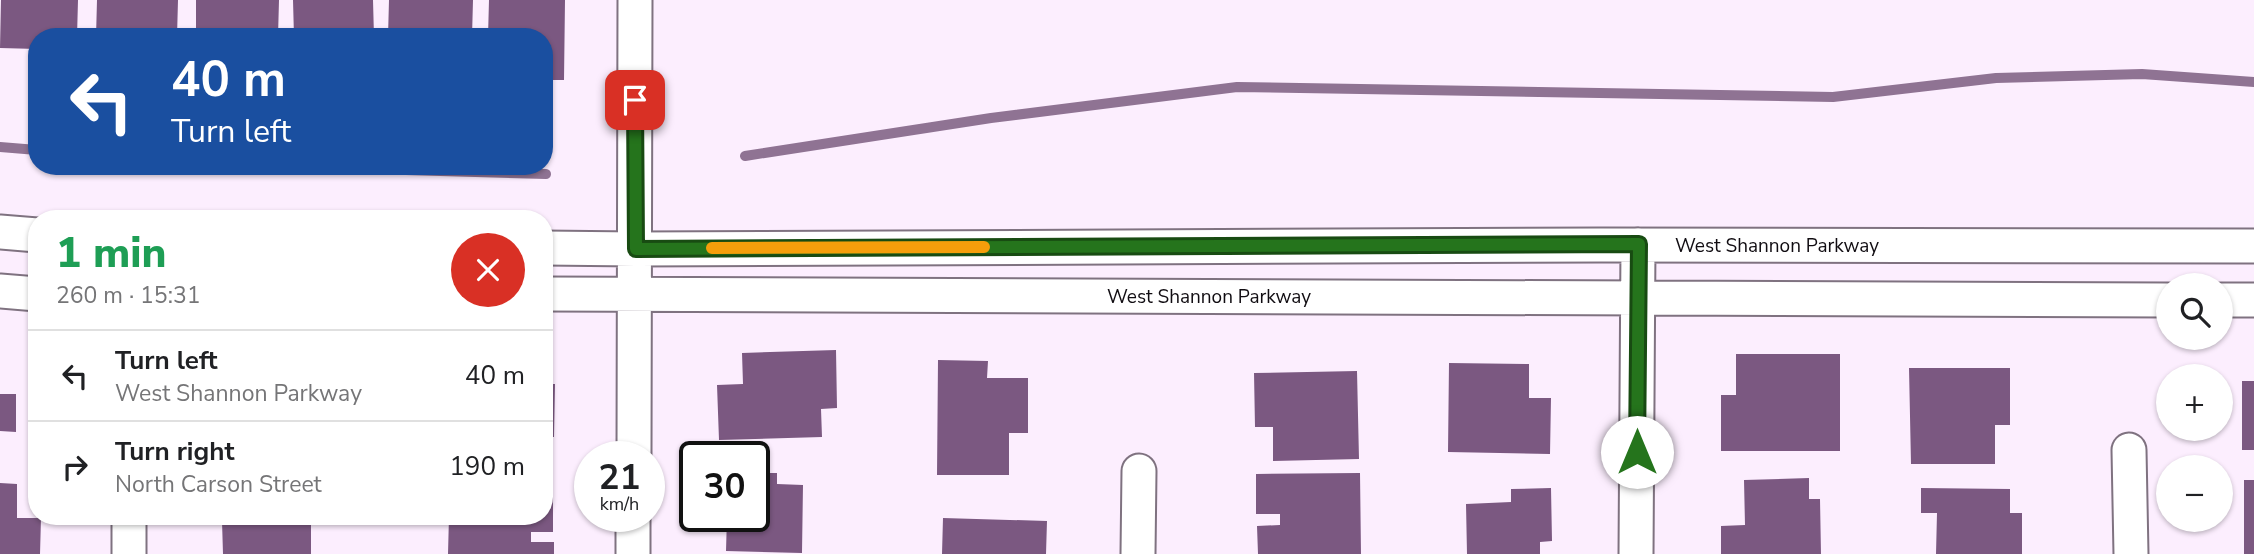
<!DOCTYPE html>
<html lang="en">
<head>
<meta charset="utf-8">
<style>
	:root { --surface:#fff; --page:#f6f6f6; --text:#202124; --muted:#757577; --line:#e0e0e0 }
	body { margin:0; font-family:"Nunito Sans",sans-serif; background:var(--page); color:var(--text); height:100vh; display:flex; flex-direction:column; font-size:26px; white-space:nowrap }
	* { box-sizing:border-box; margin:0 }
	p { font-size:23px; color:var(--muted) }
	.icon { flex:none; width:38px; height:38px; fill:none; stroke:currentColor; stroke-width:2; stroke-linecap:round; stroke-linejoin:round }
	.map { position:relative; flex:1; overflow:hidden }
	.details { position:absolute; left:28px; top:210px; width:525px; height:315px; display:flex; flex-direction:column; background:var(--surface); border-radius:28px; box-shadow:0 2px 5px #0004 }
	.details>* { flex:none }
	.top-card { position:absolute; left:28px; top:28px; width:525px; height:147px; border-radius:28px; box-shadow:0 2px 5px #0004; background:#1a4fa0; color:#fff; overflow:hidden }
	.controls { position:absolute; left:2156px; top:273px; display:grid; gap:14px }
	.controls a { display:grid; place-items:center; width:77px; height:77px; border-radius:50%; background:var(--surface); box-shadow:0 2px 5px #0004; font-size:35px }
	.speed { position:absolute; left:574px; top:441px; display:flex; gap:14px; font-size:35px; font-weight:700; text-align:center }
	.speed>* { display:grid; place-content:center; width:91px; height:91px; border-radius:50%; background:var(--surface); box-shadow:0 2px 5px #0004; line-height:1 }
	.speed small { font-size:18px; font-weight:400 }
	.speed .limit { border:4px solid #111; border-radius:10px; background:#fff; color:#111 }
	.pin { position:absolute; display:grid; place-items:center; width:60px; height:60px; color:#fff; margin:-30px; border-radius:14px; box-shadow:0 4px 10px #0006 }
	.me { position:absolute; width:77px; margin:-38px; rotate:0deg; stroke-linejoin:round; filter:drop-shadow(0 0 5px #0008) }
	.turn { display:flex; align-items:center; gap:24px; height:147px; padding:0 28px; font-size:32px }
	.turn .icon { width:91px; height:91px; stroke-width:2.5 }
	.turn b { display:block; font-size:49px; line-height:60px }
	.round { display:grid; place-items:center; flex:none; width:74px; height:74px; border-radius:37px; background:var(--page) }
	.overview { display:flex; align-items:center; justify-content:space-between; height:119px; padding:0 28px }
	h1 { font-size:42px; font-weight:800; line-height:52px; color:#1e9e55 }
	ul { padding:0; list-style:none }
	li { display:flex; align-items:center; gap:21px; height:91px; padding:0 28px; border-top:2px solid var(--line) }
	li div { flex:1 }
	li b { display:block; font-size:26px }
	li em { font-style:normal }
	.map>svg:first-child { display:block }
	.lines { fill:none; stroke-linecap:round; stroke-linejoin:round }
	.stream { stroke:#8f7393; stroke-width:10 }
	.building { fill:#7b5881 }
	.minor-casing { stroke:#7f7280; stroke-width:37 }
	.minor { stroke:#fff; stroke-width:33 }
	.route-casing { stroke:#184b12; stroke-width:18 }
	.route { stroke:#25741c; stroke-width:12 }
	.slow { stroke:#f59e0b; stroke-width:12 }
	.labels { text-anchor:middle; stroke-width:5; stroke-linejoin:round; paint-order:stroke }
	.street-label { font-size:19px; fill:#100c11; stroke:#fff }
</style>
</head>
<body>
<div class="map">
<svg width="2254" height="554" viewBox="0 0 2254 554">
	<rect width="100%" height="100%" fill="#fceefe"/>
	<g class="lines">
		<!-- stream -->
		<path class="stream" d="M0 147 37 150
			M745 156 991 118 1237 87 1833 97 1996 78 2142 74 2254 82
			M266 166 546 174"/>
	</g>
	<!-- building -->
	<path class="building" d="M1 0H78L77 37H37V49L0 48Z
		M97 0H178L177 37H96Z
		M196 0H279L278 37H196Z
		M293 0H373L374 37H294Z
		M389 0H473L472 37H388Z
		M489 0H565L564 80H544V37H488Z
		M836 350 837 408 821 409 822 437 719 440 717 385 743 384 742 353Z
		M1736 354H1840V451H1721V395H1736Z
		M938 360 988 361 987 378H1028V433H1009V475H937Z
		M1449 363 1529 364V398H1551L1550 454 1448 452Z
		M1909 368H2010V425H1995V464H1911Z
		M1357 371 1359 459 1273 461V427H1255L1254 373Z
		M2242 381H2254V450H2242Z
		M544 384H555L554 437H544Z
		M0 394H16V432L0 431Z
		M754 473H777V484L803 485 802 553 726 551 727 516H754Z
		M1360 473 1361 554H1258L1257 526 1280 525V514H1256V474Z
		M1809 478V499H1820L1821 554H1721V526L1745 525 1744 480Z
		M2244 480H2254V554H2244Z
		M544 482H553V532H531V542H554V554H448L449 516H544Z
		M0 483 17 484V518H41L40 554H0Z
		M1551 488 1552 541 1540 542V554H1467L1466 504 1511 502V489Z
		M1921 488 2010 489V513H2022V554H1936L1937 513H1921Z
		M245 516H311V554H223L222 521 245 520Z
		M943 518 1047 521 1046 554H942Z"/>
	<g class="lines">
		<!-- minor casing -->
		<g class="minor-casing">
			<path id="minor" d="M0 232 37 235
				M544 248 636 249 1601 245 2254 246
				M0 291 37 294
				M544 294 2168 300
				M2221 300H2254
				M2129 450 2131 554
				M634 457 635 0
				M129 516V554
				M633 554V516
				M1138 554 1139 471
				M1636 554 1638 245"/>
		</g>
		<!-- minor -->
		<use href="#minor" class="minor"/>
	</g>
	<g class="lines">
		<!-- route casing -->
		<g class="route-casing">
			<path id="route" d="M635 100 636 249 1639 244 1637 452"/>
		</g>
		<!-- route -->
		<use href="#route" class="route"/>
		<!-- slow -->
		<path class="slow" d="M712 248 984 247"/>
	</g>
	<g class="labels">
		<!-- street labels -->
		<g class="street-label">
			<text x="1777" y="252">West Shannon Parkway</text>
			<text x="1209" y="303">West Shannon Parkway</text>
		</g>
	</g>
</svg>
<div class="controls">
<a><svg class="icon" aria-label="search" viewBox="0 0 24 24"><circle cx="10" cy="10" r="6"/><path d="M15 15l6 6"/></svg></a>
<a>+</a>
<a>−</a>
</div>
<div class="speed"><div>21<small>km/h</small></div><div class="limit">30</div></div>
<div class="pin" style="left:635px;top:100px;background:#d93025"><svg class="icon" aria-label="arrive" viewBox="0 0 24 24"><path d="M6 21V4h12l-3 4 3 4H6"/></svg></div>
<svg class="me" style="left:1637px;top:452px" viewBox="-20 -20 40 40"><circle r="19" fill="#fff"/><path d="M0-13L10 11 0 6-10 11z" fill="#25741c"/></svg>
<div class="top-card">
<div class="turn"><svg class="icon" aria-label="left" viewBox="0 0 24 24"><path d="M17 20v-9H6M10 6l-5 5 5 5"/></svg><div><b>40 m</b>Turn left</div></div>
</div>
<section class="details">
<div class="overview"><div><h1>1 min</h1><p>260 m · 15:31</p></div><a class="round" style="background:#d93025;color:#fff"><svg class="icon" aria-label="close" viewBox="0 0 24 24"><path d="M6 6l12 12M18 6L6 18"/></svg></a></div>
<ul>
<li><svg class="icon" aria-label="left" viewBox="0 0 24 24"><path d="M17 20v-9H6M10 6l-5 5 5 5"/></svg><div><b>Turn left</b><p>West Shannon Parkway</p></div><em>40 m</em></li>
<li><svg class="icon" aria-label="right" viewBox="0 0 24 24"><path d="M7 20v-9h11M14 6l5 5-5 5"/></svg><div><b>Turn right</b><p>North Carson Street</p></div><em>190 m</em></li>
</ul>
</section>
</div>
</body>
</html>
